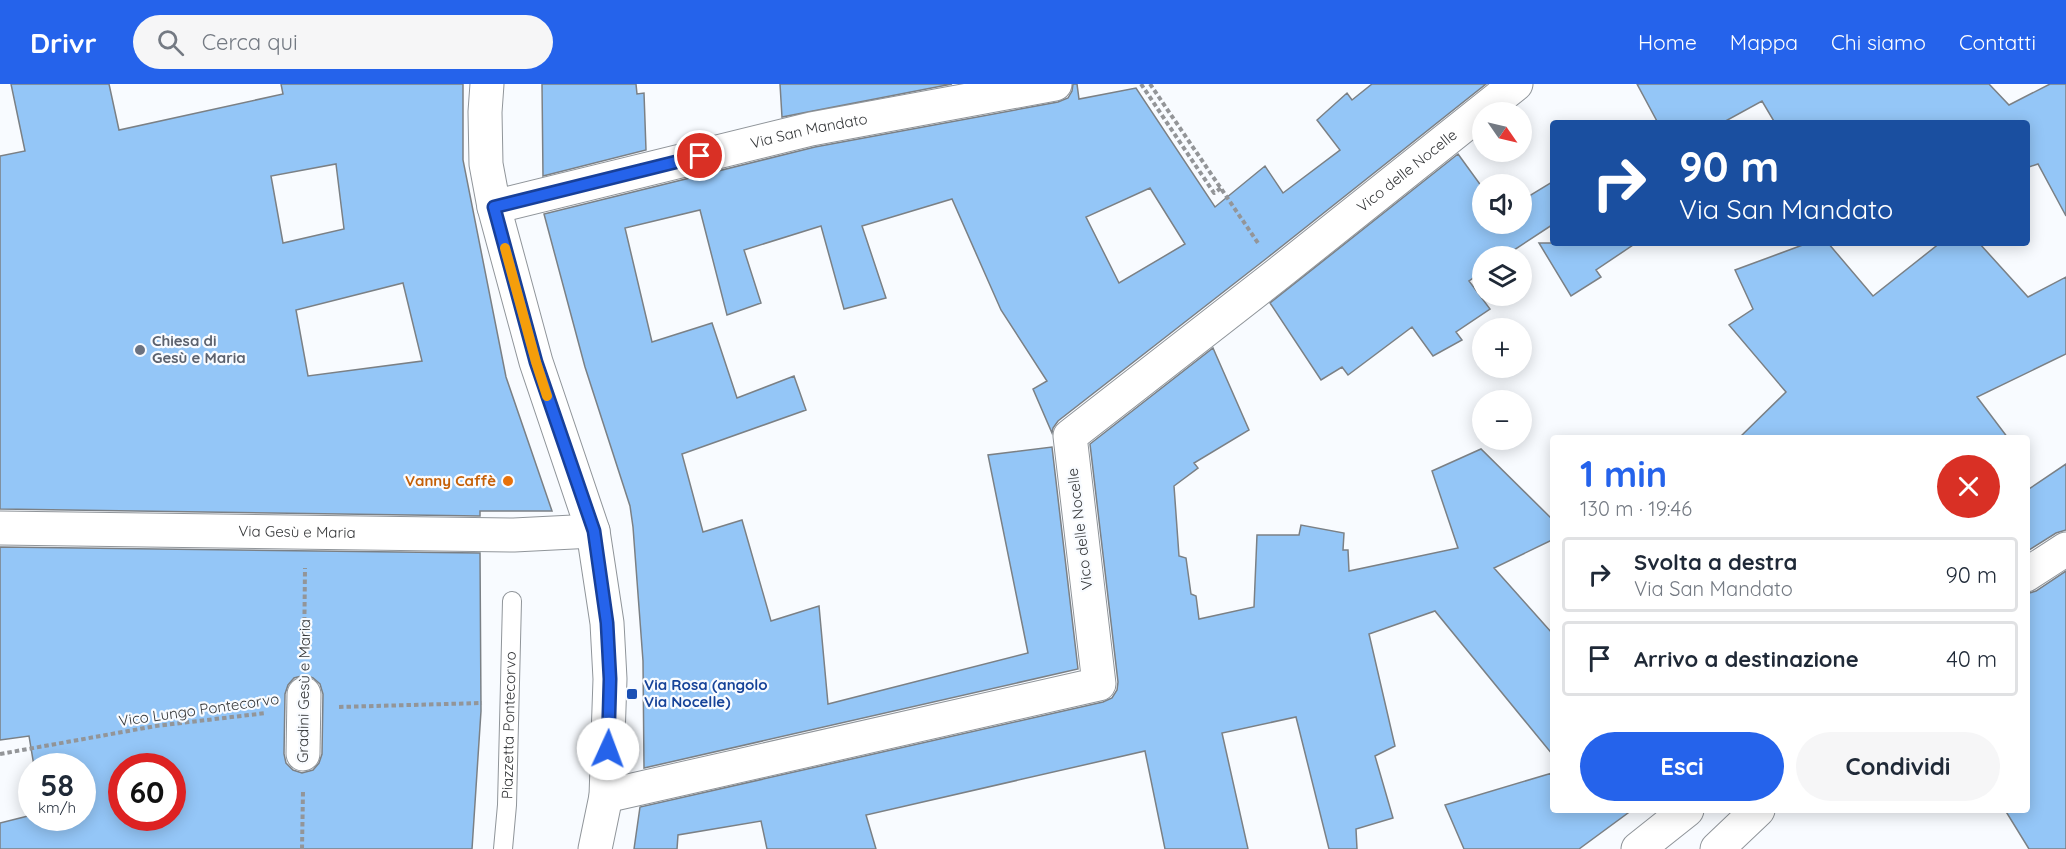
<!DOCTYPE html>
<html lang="it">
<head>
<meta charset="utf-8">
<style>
	:root { --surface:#fff; --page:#f6f6f7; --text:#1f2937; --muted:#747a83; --line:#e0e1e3; --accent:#2563eb }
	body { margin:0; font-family:Quicksand,sans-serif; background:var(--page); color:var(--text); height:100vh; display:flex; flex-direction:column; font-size:22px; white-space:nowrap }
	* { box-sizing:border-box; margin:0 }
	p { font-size:20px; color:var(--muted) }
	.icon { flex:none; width:33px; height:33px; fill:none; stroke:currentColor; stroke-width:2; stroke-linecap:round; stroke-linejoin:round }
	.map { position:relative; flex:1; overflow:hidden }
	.sheet { position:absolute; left:1550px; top:351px; width:480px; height:378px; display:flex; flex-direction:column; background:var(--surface); border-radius:6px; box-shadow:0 3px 15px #0003 }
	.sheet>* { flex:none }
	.banner { position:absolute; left:1550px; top:36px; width:480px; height:126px; border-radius:6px; box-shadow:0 3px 15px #0003; background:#1a4fa0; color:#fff; overflow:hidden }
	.needle { width:39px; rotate:124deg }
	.tools { position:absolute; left:1472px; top:18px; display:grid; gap:12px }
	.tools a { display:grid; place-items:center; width:60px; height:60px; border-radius:50%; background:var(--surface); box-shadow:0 3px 15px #0003; font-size:30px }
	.speed { position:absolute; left:18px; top:669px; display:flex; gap:12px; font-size:30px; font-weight:700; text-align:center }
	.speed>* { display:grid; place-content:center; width:78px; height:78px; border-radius:50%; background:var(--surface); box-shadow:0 3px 15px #0003; line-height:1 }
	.speed small { font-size:15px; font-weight:400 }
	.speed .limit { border:9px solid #d22; background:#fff; color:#111 }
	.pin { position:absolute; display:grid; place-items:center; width:51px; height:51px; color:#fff; margin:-26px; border:3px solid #fff; border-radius:50%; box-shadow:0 2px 6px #0007 }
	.me { position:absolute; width:66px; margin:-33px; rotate:2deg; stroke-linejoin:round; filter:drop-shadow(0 0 4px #0008) }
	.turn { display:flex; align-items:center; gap:21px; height:126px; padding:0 30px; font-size:27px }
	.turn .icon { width:78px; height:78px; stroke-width:2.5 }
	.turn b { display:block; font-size:42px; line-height:51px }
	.round { display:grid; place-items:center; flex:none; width:63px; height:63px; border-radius:32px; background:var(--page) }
	.headline { display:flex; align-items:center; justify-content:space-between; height:102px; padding:0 30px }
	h1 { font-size:36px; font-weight:700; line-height:45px; color:var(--accent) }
	.primary-button { display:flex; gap:12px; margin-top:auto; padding:12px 30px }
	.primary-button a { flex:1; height:69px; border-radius:36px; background:var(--accent); color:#fff; font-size:24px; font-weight:700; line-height:69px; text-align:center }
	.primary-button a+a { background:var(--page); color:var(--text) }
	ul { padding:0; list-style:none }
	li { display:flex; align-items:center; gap:18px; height:75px; margin:0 12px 9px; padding:0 18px; border:3px solid var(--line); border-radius:6px }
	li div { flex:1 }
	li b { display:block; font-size:22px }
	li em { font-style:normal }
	header { display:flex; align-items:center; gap:36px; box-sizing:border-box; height:84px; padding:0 30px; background:var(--accent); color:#fff }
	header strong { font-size:28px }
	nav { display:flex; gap:33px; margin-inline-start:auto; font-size:21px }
	.search { width:420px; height:54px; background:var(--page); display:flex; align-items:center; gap:15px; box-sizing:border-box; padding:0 21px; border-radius:33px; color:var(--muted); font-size:22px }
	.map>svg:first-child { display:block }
	.building { fill:#94c6f7; stroke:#7b8085; stroke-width:1.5; fill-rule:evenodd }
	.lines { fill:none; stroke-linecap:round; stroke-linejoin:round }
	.lane-casing { stroke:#90959a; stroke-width:20 }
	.street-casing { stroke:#90959a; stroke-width:35 }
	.secondary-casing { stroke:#90959a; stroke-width:35 }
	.primary-casing { stroke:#90959a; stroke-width:35 }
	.path { stroke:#939598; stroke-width:4; stroke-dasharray:4.5 3; stroke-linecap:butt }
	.lane { stroke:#fff; stroke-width:18 }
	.street { stroke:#fff; stroke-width:33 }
	.secondary { stroke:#fff; stroke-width:33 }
	.primary { stroke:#fff; stroke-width:33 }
	.route-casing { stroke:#184099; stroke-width:15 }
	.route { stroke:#2563eb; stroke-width:10 }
	.slow { stroke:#f59e0b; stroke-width:10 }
	.worship-dot { fill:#6b7280; stroke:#f8fbff; stroke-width:2 }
	.food-dot { fill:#e8710a; stroke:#f8fbff; stroke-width:2 }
	.transit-dot { fill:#1a4fb4; stroke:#f8fbff; stroke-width:2 }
	.labels { text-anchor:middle; stroke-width:4.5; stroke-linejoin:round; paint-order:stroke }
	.street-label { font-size:15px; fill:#353739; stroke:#f8fbff }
	.worship-label { font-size:15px; font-weight:bold; fill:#5b616d; stroke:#f8fbff; text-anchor:start }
	.food-label { font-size:15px; font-weight:bold; fill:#c56008; stroke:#f8fbff; text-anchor:end }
	.transit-label { font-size:15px; font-weight:bold; fill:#164399; stroke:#f8fbff; text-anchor:start }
</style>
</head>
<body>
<header>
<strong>Drivr</strong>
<div class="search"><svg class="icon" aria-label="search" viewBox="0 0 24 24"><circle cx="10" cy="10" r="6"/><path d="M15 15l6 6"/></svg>Cerca qui</div>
<nav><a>Home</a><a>Mappa</a><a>Chi siamo</a><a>Contatti</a></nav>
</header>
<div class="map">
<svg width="2066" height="765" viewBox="0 0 2066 765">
	<rect width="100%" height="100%" fill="#f8fbff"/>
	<!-- building -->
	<path class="building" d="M11 0H109L119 46 283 10 281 0H463V76L506 293 552 427H480V432L0 425V72L25 67ZM336 80 344 145 283 159 271 92ZM403 199 422 277 308 292 296 226Z
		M542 0H636L637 10 644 9 646 66 543 92Z
		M780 0H952L782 33Z
		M1073 0H1077L1079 15 1136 4 1215 123 1265 82 1283 109 1340 66 1317 36 1347 9 1352 16 1372 0H1486L1267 174 1058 337 1053 344 1052 349 1033 305 1047 297 1001 226 952 115 862 142 886 214 844 225 821 142 744 166 761 219 727 231 700 126 625 144 652 258 712 239 737 314 794 292 806 326 682 370 703 448 742 436 771 537 819 522 828 620 1028 569 988 371 1052 363 1078 585 644 684 643 577 633 443 630 422 585 283 544 130 815 63 1058 18 1068 14 1072 7ZM1150 104 1185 160 1119 199 1086 133Z
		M1637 0H1989L2009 21 2050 0H2066V132L2038 80 2026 84V39H1775L1762 17 1722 39H1658Z
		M1458 70 1482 103V140H1521V117L1552 98V141L1505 172H1482V188L1469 197 1490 225 1456 248 1462 256 1433 272 1412 243 1348 291 1342 283 1321 296 1270 219Z
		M1539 159H1636L1596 186 1601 193 1571 212Z
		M1808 159H1828L1873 212 1940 159H1979L2028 213 2066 193V270L1977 313 2008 354H1739L1786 308 1729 241 1753 225 1735 186Z
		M1213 264 1249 346 1194 379 1198 384 1174 402 1179 472 1186 474 1191 510 1196 512 1199 535 1254 523 1257 451H1299L1301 441 1344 449 1343 466H1348L1349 487 1458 464 1432 387 1481 365 1552 435V456L1494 484 1552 549V670L1435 527 1369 550 1395 662 1375 672 1393 734 1356 745 1357 765H1329L1296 633 1222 649 1248 765H1165L1145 667 866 731 876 765H767L761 737 678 751 677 765H634L640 723 1103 618 1112 614 1117 606 1118 598 1090 360Z
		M2066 380V446L2056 449 2026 468V407Z
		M0 463 480 469 481 627 472 765H0V739L32 731V734H82V682H34L29 652 0 656ZM305 591 313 594 320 600 323 610 322 670 319 679 313 686 302 689 293 686 286 679 284 670 285 610 288 601 294 594ZM122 682H172V734H122Z
		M2066 487V765H2029L2005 726H2026V510L2036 507Z
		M1552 689V726H1632L1579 765H1464L1445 721Z"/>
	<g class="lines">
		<!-- lane casing -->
		<g class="lane-casing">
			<g id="lane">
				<path id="s1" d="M503 765 507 721 512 517"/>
			</g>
		</g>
		<!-- street casing -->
		<g class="street-casing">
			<g id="street">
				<path id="s2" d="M494 123 811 45 1055 0"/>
				<path id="s3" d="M0 444 514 451 593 447"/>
				<path d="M303 670 304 610"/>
				<path id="s4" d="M606 712 1099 600 1070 352 1279 189 1516 0"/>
				<path d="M1717 765 1758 726"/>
			</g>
		</g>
		<!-- secondary casing -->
		<g class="secondary-casing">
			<path id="secondary" d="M2026 491 2066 465
				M1638 765 1687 726"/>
		</g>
		<!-- primary casing -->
		<g class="primary-casing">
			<path id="primary" d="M487 0 485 28 486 80 494 123 536 278 593 447 607 539 610 595 606 712 595 765"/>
		</g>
		<!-- path -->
		<path class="path" d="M1141 0 1214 109 1221 104
			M1150 0 1258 159
			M304 575 305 484
			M339 623 482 619
			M0 670 156 642 266 629
			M302 765 303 707"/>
		<!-- lane -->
		<use href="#lane" class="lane"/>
		<!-- street -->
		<use href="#street" class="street"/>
		<!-- secondary -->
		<use href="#secondary" class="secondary"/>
		<!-- primary -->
		<use href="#primary" class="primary"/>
	</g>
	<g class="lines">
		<!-- route casing -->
		<g class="route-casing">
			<path id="route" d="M608 665 610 595 607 539 594 447 536 278 494 123 700 72"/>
		</g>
		<!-- route -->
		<use href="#route" class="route"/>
		<!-- slow -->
		<path class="slow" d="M505 164 536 278 547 312"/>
	</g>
	<!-- markers -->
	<circle class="worship-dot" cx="140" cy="266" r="6"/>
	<circle class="food-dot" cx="508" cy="397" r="6"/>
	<rect class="transit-dot" x="626" y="604" width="12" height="12" rx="3"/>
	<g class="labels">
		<!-- street labels -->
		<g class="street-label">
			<text dy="5" stroke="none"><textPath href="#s2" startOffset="324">Via San Mandato</textPath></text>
			<text dy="5" stroke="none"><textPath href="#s4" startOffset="1184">Vico delle Nocelle</textPath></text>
			<text transform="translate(1080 445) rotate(-97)" y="5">Vico delle Nocelle</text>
			<text dy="5" stroke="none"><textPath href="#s3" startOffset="297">Via Gesù e Maria</textPath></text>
			<text transform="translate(304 607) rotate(-89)" y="5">Gradini Gesù e Maria</text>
			<text transform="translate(199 626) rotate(-8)" y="5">Vico Lungo Pontecorvo</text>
			<text dy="5" stroke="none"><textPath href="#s1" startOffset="124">Piazzetta Pontecorvo</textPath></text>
		</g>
		<!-- worship labels -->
		<g class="worship-label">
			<text x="152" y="262">Chiesa di<tspan x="152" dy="17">Gesù e Maria</tspan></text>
		</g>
		<!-- food labels -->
		<g class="food-label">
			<text x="496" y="402">Vanny Caffè</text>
		</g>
		<!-- transit labels -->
		<g class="transit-label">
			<text x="644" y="606">Via Rosa (angolo<tspan x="644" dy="17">Via Nocelle)</tspan></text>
		</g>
	</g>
</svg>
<div class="tools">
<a><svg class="needle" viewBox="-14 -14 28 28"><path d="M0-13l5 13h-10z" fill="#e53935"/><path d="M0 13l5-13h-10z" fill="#747a83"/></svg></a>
<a><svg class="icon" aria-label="sound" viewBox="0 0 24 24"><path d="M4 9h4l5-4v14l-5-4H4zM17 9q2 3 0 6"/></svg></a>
<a><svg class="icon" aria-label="layers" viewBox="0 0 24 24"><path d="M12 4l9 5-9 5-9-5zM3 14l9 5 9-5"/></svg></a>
<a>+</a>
<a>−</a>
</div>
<div class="speed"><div>58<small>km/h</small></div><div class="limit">60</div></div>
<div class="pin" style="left:700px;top:72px;background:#d93025"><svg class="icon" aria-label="arrive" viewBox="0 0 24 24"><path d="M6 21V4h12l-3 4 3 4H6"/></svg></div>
<svg class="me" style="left:608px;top:665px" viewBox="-20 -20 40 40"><circle r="19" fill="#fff"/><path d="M0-13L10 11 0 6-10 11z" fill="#2563eb"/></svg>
<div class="banner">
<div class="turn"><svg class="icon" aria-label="right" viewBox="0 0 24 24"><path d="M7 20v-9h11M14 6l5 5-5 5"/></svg><div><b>90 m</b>Via San Mandato</div></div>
</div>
<section class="sheet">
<div class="headline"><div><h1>1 min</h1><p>130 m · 19:46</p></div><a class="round" style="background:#d93025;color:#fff"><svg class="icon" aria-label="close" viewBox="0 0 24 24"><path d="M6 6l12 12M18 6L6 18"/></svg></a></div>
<ul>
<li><svg class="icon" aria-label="right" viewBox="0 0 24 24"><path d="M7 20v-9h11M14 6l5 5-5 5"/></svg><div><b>Svolta a destra</b><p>Via San Mandato</p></div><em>90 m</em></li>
<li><svg class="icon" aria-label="arrive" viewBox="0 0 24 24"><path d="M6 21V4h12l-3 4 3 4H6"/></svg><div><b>Arrivo a destinazione</b></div><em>40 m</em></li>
</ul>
<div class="primary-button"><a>Esci</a><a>Condividi</a></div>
</section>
</div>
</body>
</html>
